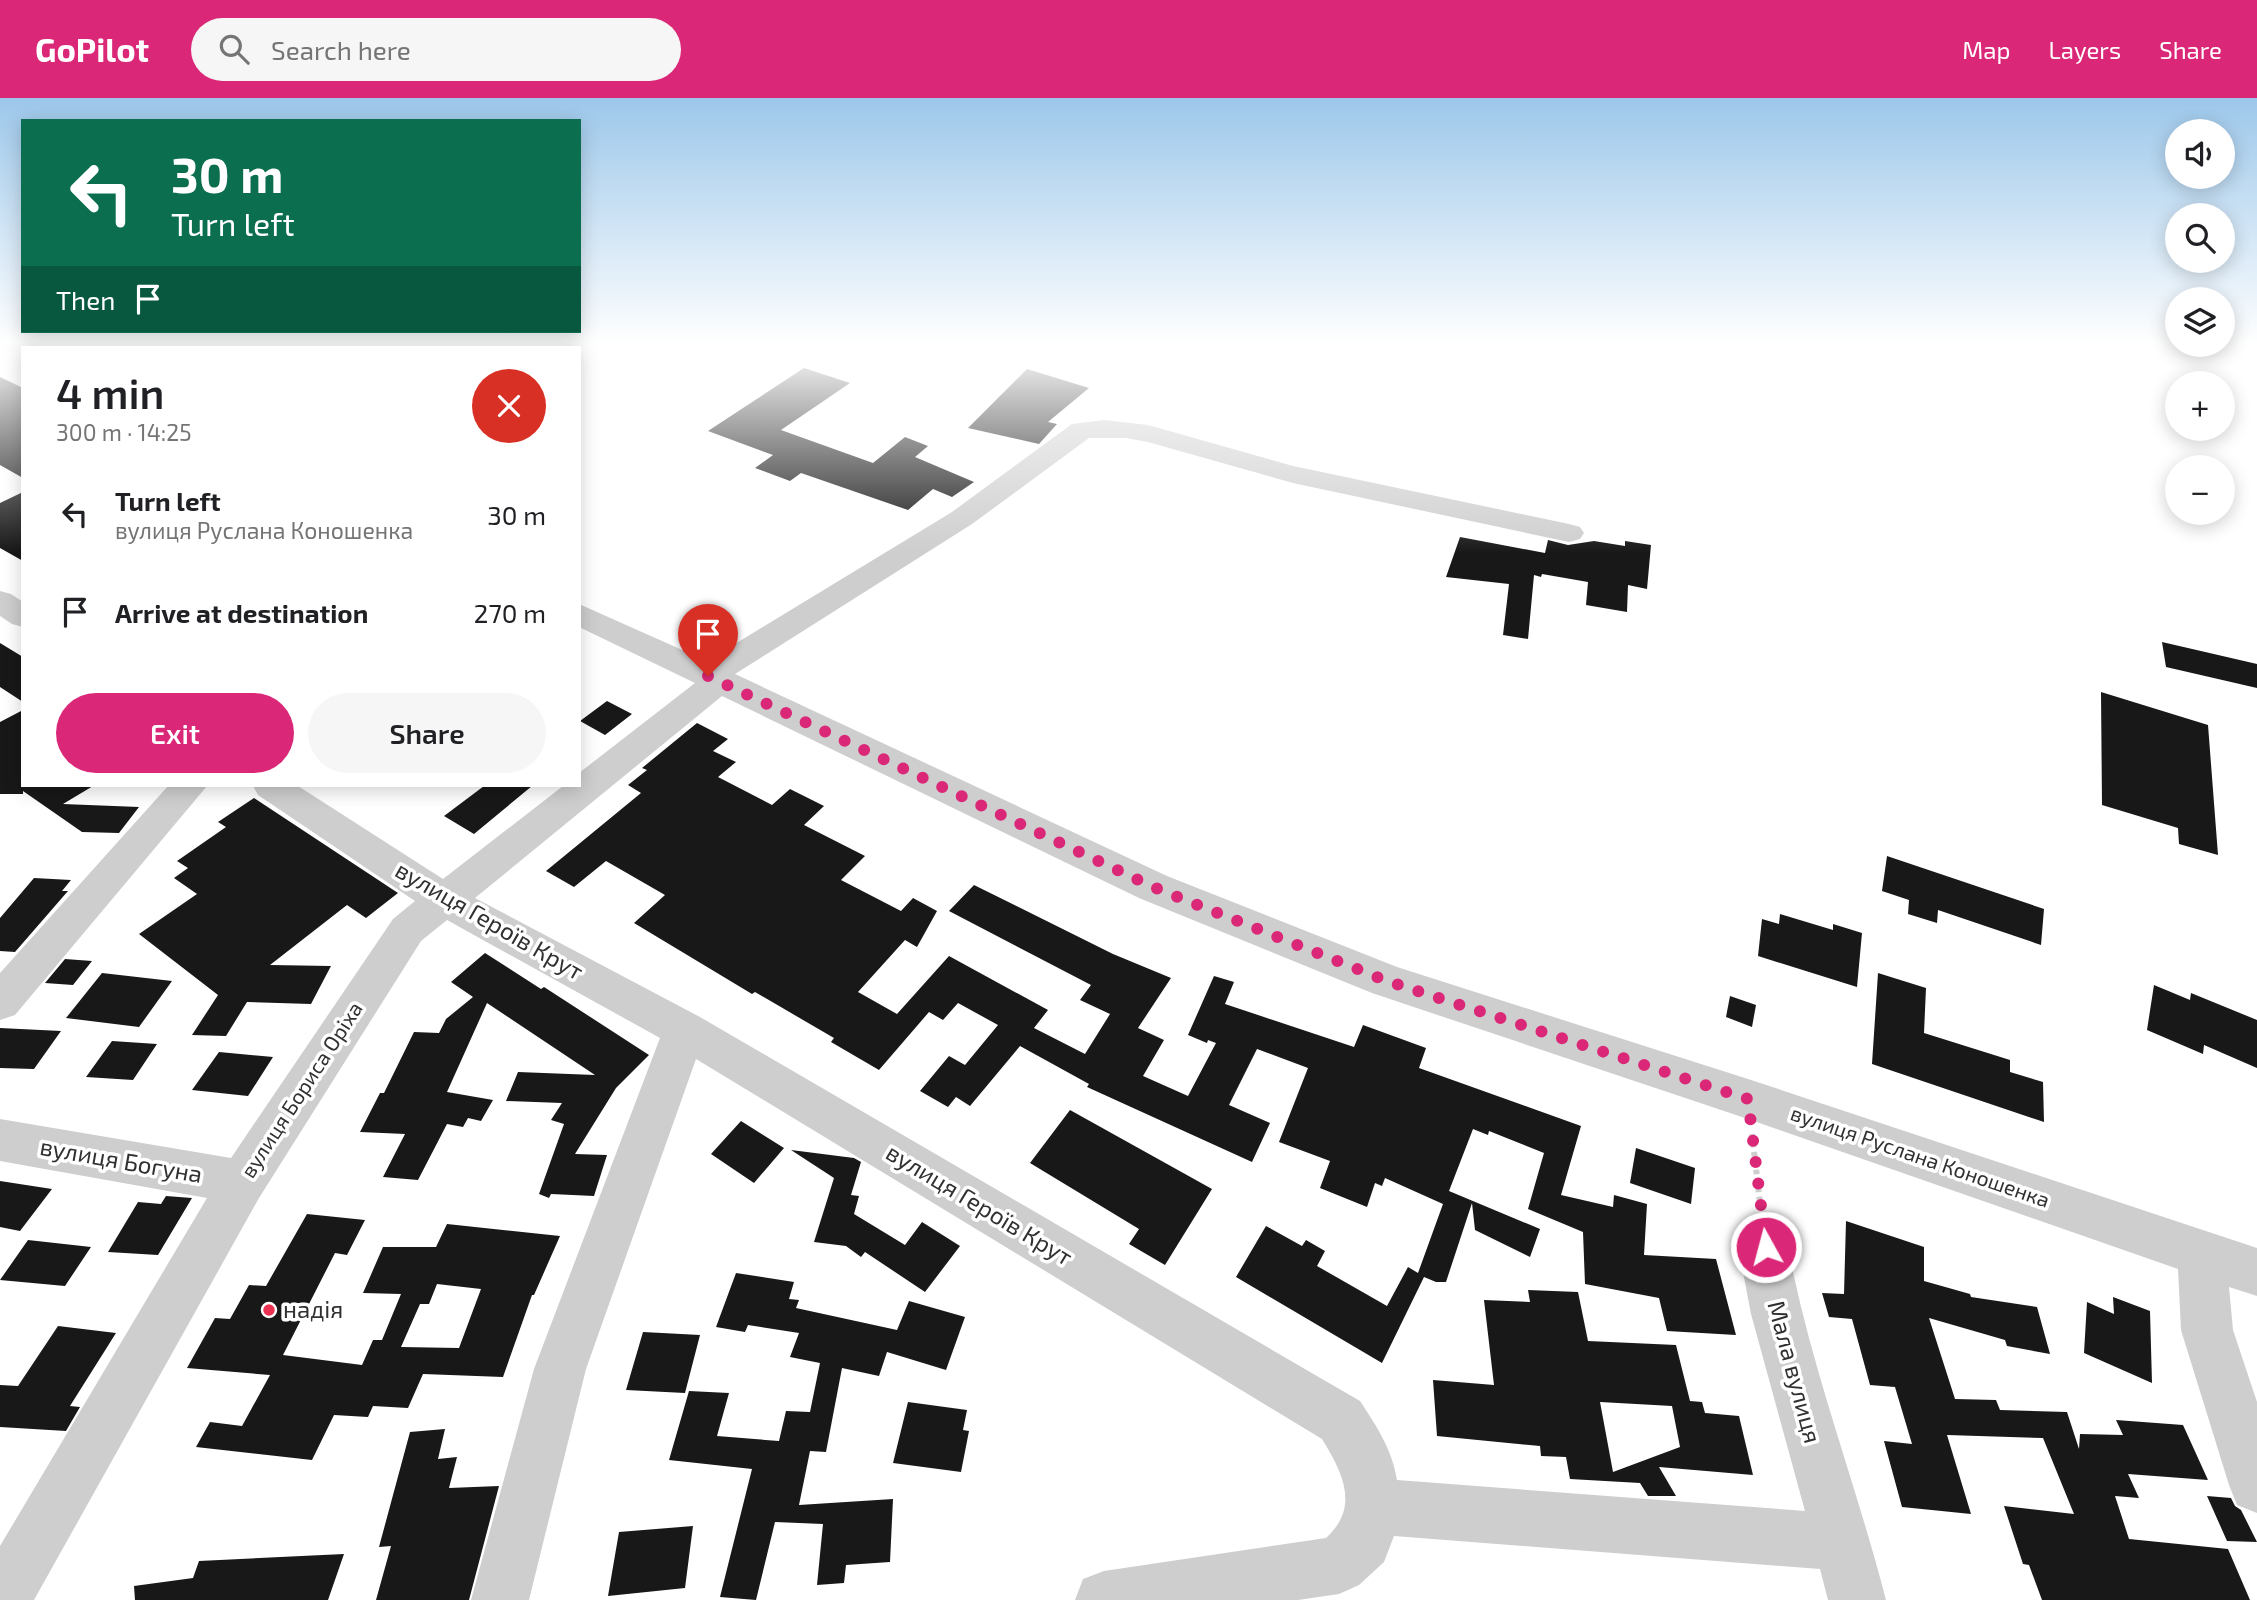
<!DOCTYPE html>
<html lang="en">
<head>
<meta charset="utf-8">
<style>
	:root { --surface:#fff; --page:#f6f6f6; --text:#202124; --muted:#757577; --accent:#db2777 }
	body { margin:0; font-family:"Exo 2",sans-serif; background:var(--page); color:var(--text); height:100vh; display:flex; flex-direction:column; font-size:26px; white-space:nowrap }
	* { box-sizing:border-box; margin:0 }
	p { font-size:23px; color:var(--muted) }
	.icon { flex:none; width:38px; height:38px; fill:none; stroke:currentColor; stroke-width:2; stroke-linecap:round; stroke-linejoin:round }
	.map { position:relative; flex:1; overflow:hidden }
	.sheet { position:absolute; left:21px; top:248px; width:560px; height:441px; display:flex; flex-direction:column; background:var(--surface); border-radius:0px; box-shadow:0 4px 18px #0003 }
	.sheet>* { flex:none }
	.hud { position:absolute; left:21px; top:21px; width:560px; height:214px; border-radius:0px; box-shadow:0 4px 18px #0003; background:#0b6e4f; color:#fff; overflow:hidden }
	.controls { position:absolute; left:2165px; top:21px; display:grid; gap:14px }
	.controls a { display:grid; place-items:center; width:70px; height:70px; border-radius:50%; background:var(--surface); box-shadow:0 4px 18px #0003; font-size:35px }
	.pin { position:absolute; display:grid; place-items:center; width:60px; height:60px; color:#fff; margin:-72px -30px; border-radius:50% 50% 50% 0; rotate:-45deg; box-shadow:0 0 7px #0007 }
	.pin .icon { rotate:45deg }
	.me { position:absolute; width:77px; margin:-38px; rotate:353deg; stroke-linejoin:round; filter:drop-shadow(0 0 5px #0008) }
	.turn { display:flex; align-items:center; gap:24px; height:147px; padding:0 35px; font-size:32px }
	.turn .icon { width:91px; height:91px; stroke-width:2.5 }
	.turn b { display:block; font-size:49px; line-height:60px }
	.then { display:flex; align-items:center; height:66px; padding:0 35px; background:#0003; gap:14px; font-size:26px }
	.round { display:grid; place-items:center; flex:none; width:74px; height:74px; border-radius:37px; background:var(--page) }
	.headline { display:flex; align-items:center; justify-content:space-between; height:119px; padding:0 35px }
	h1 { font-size:42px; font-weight:600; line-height:52px }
	.cta { display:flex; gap:14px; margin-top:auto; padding:14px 35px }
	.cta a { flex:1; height:80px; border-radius:42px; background:var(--accent); color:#fff; font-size:28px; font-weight:600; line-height:80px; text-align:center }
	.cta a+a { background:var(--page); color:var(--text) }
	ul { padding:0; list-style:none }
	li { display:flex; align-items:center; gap:21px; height:98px; padding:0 35px }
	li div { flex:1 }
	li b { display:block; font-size:26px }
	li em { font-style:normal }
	header { display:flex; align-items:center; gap:42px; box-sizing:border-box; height:98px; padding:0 35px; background:var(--accent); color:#fff }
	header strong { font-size:33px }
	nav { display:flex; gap:38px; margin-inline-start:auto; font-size:24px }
	.search { width:490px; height:63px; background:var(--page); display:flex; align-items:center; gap:18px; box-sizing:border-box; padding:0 24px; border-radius:38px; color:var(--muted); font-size:26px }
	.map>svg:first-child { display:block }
	.building { fill:#181818; fill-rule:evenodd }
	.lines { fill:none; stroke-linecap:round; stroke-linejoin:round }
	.path { stroke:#cecece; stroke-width:6; stroke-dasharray:4.5 4.5; stroke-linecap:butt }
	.minor { fill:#cecece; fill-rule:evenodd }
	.route { stroke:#db2777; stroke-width:12; stroke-dasharray:0 21.6 }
	.poi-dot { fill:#ea3151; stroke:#fff; stroke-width:2.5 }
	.labels { text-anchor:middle; stroke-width:7; stroke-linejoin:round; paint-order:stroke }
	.street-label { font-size:21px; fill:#313131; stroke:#fff }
	.near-street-label { font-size:24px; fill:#313131; stroke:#fff }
	.near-poi-label { font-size:24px; fill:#313131; stroke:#fff; text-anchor:start }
</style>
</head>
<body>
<header>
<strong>GoPilot</strong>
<div class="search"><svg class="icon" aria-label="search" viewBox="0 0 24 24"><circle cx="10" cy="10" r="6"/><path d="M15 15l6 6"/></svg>Search here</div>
<nav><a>Map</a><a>Layers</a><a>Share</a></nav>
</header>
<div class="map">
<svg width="2257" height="1502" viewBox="0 0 2257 1502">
	<rect width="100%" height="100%" fill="#fff"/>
	<!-- building -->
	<path class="building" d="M804 270 850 285 781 332 873 365 905 339 928 348 915 359 974 384 952 399 933 391 908 412 801 375 790 383 755 370 773 357 708 333Z
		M1027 271 1089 290 1048 324 1057 326 1039 346 968 330Z
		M0 279 23 290V380L0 367Z
		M23 394V463L0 450V405Z
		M1460 439 1545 455 1548 442 1568 447 1594 443 1625 448V443L1651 447 1647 491 1628 487 1627 514 1586 507 1588 484 1542 476 1541 479 1534 477 1528 541 1503 537 1509 486 1446 479Z
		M2162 544 2257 566V590L2166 569Z
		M0 545 23 559V604L0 589Z
		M2101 594 2208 627 2218 757 2179 746 2178 730 2102 707Z
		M607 603 632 616 605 637 580 623Z
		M23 612V688H93L63 706 139 709 119 735 82 734 23 693V696H0V624Z
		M697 625 728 641 713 653 736 664 718 679 772 707 790 691 824 708 804 727 865 758 841 782 901 813 913 800 937 813 917 849 905 842 858 894 897 916 949 858 1048 912 1034 930 1085 956 1110 916 1080 902 1091 887 949 813 974 787 1113 856 1171 880 1138 930 1164 942 1143 978 1188 998 1216 945 1208 942 1207 945 1188 937 1214 878 1234 884 1225 906 1354 949 1363 927 1426 950 1419 970 1581 1028 1561 1097 1613 1109 1614 1097 1647 1106 1644 1157 1716 1161 1736 1237 1667 1233 1659 1200 1585 1186 1583 1134 1528 1111 1544 1055 1489 1033 1488 1037 1473 1031 1449 1093 1540 1131 1530 1159 1475 1132 1472 1105 1446 1184H1436L1424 1179 1382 1265 1236 1179 1266 1128 1302 1148 1306 1142 1325 1153 1317 1168 1387 1208 1408 1169 1418 1175 1443 1106 1385 1080 1382 1088 1375 1085 1367 1109 1320 1090 1330 1063 1279 1044 1308 970 1257 951 1229 1007 1270 1025 1252 1064 1087 989 1089 986 1020 948 970 1008 956 999 948 1009 920 993 949 958 965 967 998 927 958 905 943 922 929 914 879 972 831 944 834 940 755 894 752 896 634 825 665 797 606 763 574 789 546 773 641 695 628 687 647 672 642 670Z
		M484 688H532L474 736 444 718Z
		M254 700 398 795 366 820 347 807 270 867 331 868 311 906 247 904 226 938 192 937 218 897 139 836 197 796 174 780 188 770 177 763 226 729 218 724Z
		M1887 758 2044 811 2041 847 1938 812 1937 825 1908 816 1909 802 1882 793Z
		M34 780 71 782 62 793H68L15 854 0 853V820Z
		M1780 816 1833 832V826L1862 835 1857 889 1758 858 1762 821 1779 826Z
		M485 855 541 891 544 889 649 957 616 990 575 1056 607 1057 594 1098 551 1096 549 1100 539 1096 564 1026 551 1022 562 1005 506 1003 518 974 595 977 487 905 447 994 493 1002 481 1023 468 1020 463 1029 447 1026 418 1082 383 1079 405 1036 360 1034 380 995H384L414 934 439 935 446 921 473 899 451 884Z
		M65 861 92 863 73 887 45 885Z
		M102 875 172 883 139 929 66 920Z
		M1878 875 1926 890 1924 935 2010 962V974L2043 984 2044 1024 1872 966Z
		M2154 887 2190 902 2191 895 2257 922V970L2204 947 2203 956 2147 932Z
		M1730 898 1756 907 1752 929 1726 919Z
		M0 930 61 933 34 971 0 970Z
		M112 943 157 946 133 982 86 979Z
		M219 954 273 959 248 998 192 992Z
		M1070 1012 1212 1091 1165 1167 1129 1146 1139 1131 1030 1065Z
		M741 1023 784 1050 754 1085 711 1056Z
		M1636 1050 1695 1070 1691 1106 1630 1085Z
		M791 1052 854 1060 861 1064 851 1097 859 1098 854 1116 905 1147 922 1124 960 1148 925 1194 865 1154 861 1159 846 1148 814 1144 834 1080Z
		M0 1083 52 1091 20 1133 0 1129Z
		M166 1098 192 1100 158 1157 108 1154 138 1104 161 1106Z
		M307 1116 365 1122 347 1157 335 1155 283 1257 362 1267 373 1242H382L401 1196 363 1195 383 1149H436L447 1126 560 1138 534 1197H532L503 1279 423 1276 408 1310 373 1308 368 1319 334 1317 312 1362 196 1349 210 1324 242 1328 270 1277 187 1270 215 1220 230 1221 249 1187 266 1188ZM437 1186 481 1191 459 1250 401 1249 420 1206H429Z
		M1846 1123 1924 1149V1183L1970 1196 1971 1199 2037 1209 2050 1256 2007 1248 2005 1242 1929 1220 1955 1301 1996 1302 2000 1312 2067 1314 2079 1351 2080 1336 2123 1337 2116 1322 2183 1327 2208 1382 2128 1376 2139 1400 2115 1398 2129 1441 2228 1451 2250 1502H2042L2029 1467 2023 1466 2004 1408 2074 1416 2043 1340 1947 1337 1971 1416 1902 1409 1884 1343 1912 1346 1895 1289 1870 1287 1852 1221 1829 1219 1822 1195 1844 1196Z
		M28 1142 91 1149 65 1188 0 1182Z
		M736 1175 794 1184 789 1201 799 1202 796 1210 897 1232 909 1203 965 1219 946 1272 887 1254 879 1278 842 1270 826 1354 810 1353 799 1407 893 1401 890 1464 846 1467 844 1485 817 1487 823 1426 775 1424 756 1502 720 1499 752 1371 669 1362 689 1293 729 1295 717 1338 779 1343 786 1313 810 1314 820 1265 790 1259 799 1235 748 1227 745 1234 716 1229Z
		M1528 1192 1578 1194 1588 1243 1676 1247 1690 1303 1702 1304 1705 1315 1739 1318 1753 1377 1659 1369 1676 1398H1648L1640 1385 1570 1381 1566 1359 1541 1358 1540 1348 1437 1338 1433 1282 1494 1287 1484 1202 1530 1204ZM1600 1304 1672 1308 1680 1349 1613 1374Z
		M2113 1199 2150 1213 2152 1285 2084 1255 2087 1204 2114 1216Z
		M58 1228 116 1235 70 1308 80 1309 66 1333 0 1329V1287L18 1288Z
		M643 1234 700 1237 685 1295 626 1292Z
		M908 1304 967 1312 963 1332 969 1333 961 1374 893 1365Z
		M445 1331 438 1361 457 1359 449 1390 499 1388 469 1502H376L391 1448 379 1449 410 1334Z
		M2207 1398 2231 1400 2235 1408 2241 1412 2257 1444 2227 1443Z
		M693 1428 685 1490 608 1498 619 1434Z
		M344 1456 328 1502H135L134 1488 193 1480 199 1463Z"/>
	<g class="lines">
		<!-- path -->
		<path class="path" d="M1752 1036 1764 1139"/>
		<!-- minor -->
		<path class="minor" d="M0 245H32L36 250H23V257L3 250Z
			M1104 322 1148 327 1293 368 1569 426 1580 429 1584 435 1580 441 1569 444 1293 385 1148 344 1126 340H1089L972 426 735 576 1167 778 1397 869 1748 981 2257 1150V1198L2229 1189 2233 1232 2257 1304V1415L2237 1407 2229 1387 2181 1232 2178 1171 1748 1021 1372 895 1139 800 722 598 475 800 700 919 1360 1303C1377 1329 1392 1351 1397 1382L1805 1413 1751 1216 1743 1174 1750 1157 1768 1150 1786 1157 1793 1174C1817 1286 1858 1393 1886 1502H1828L1820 1471 1394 1438 1384 1464 1359 1487 1339 1496 1298 1502H1075L1083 1481 1104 1473 1326 1440C1360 1409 1343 1375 1322 1341L696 961 586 1271 529 1502H471L534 1271 660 940 447 822 421 843 259 1100 34 1502H0V1448L207 1100 0 1063V1021L231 1060 393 821 415 803 258 697 253 688H298L443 781 563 688H579V675L695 585 579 529V506L707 563 952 414 1072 326Z
			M0 493 11 496 23 504V529L12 526 0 518Z
			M168 688H207L15 917 0 922V875Z"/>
	</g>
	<!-- sky -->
	<linearGradient id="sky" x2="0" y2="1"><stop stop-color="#9cc7ea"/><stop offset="0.54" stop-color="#fff"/><stop offset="1" stop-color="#fff" stop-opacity="0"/></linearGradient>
	<rect width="2257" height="455" fill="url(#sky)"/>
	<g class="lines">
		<!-- route -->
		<path class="route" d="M708 578 1153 789 1387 883 1748 1001 1766 1149"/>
	</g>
	<!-- markers -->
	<circle class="poi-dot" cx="269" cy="1212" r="7"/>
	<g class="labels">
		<!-- street labels -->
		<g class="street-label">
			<text transform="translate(302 992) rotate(-57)" y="7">вулиця Бориса Оріха</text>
			<text transform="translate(1920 1059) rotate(19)" y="7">вулиця Руслана Коношенка</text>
		</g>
		<!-- near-street labels -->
		<g class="near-street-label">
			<text transform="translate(489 823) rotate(30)" y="8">вулиця Героїв Крут</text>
			<text transform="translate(121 1063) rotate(10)" y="8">вулиця Богуна</text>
			<text transform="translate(979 1107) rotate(31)" y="8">вулиця Героїв Крут</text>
			<text transform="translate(1794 1274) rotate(75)" y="8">Мала вулиця</text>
		</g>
		<!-- near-poi labels -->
		<g class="near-poi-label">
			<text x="283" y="1220">надія</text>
		</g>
	</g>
</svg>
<div class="controls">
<a><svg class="icon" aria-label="sound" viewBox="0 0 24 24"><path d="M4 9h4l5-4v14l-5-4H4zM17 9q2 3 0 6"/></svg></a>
<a><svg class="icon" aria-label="search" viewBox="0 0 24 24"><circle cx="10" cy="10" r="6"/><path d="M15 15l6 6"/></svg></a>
<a><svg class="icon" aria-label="layers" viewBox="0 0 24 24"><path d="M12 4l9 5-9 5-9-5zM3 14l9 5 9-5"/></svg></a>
<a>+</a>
<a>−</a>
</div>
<div class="pin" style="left:708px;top:578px;background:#d93025"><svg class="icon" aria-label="arrive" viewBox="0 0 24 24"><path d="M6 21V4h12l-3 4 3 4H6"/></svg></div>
<svg class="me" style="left:1766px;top:1149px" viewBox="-20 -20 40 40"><circle r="17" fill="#db2777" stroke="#fff" stroke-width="3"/><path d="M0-11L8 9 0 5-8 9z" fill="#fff"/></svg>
<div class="hud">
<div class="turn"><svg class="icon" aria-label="left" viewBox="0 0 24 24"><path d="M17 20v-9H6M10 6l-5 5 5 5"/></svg><div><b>30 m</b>Turn left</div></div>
<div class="then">Then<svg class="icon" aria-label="arrive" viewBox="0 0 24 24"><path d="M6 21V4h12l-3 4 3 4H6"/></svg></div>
</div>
<section class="sheet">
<div class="headline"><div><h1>4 min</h1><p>300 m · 14:25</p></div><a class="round" style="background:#d93025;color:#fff"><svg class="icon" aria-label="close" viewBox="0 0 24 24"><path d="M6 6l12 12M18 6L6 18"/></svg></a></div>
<ul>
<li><svg class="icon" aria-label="left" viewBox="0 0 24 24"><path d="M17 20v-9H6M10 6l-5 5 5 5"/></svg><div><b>Turn left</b><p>вулиця Руслана Коношенка</p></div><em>30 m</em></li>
<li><svg class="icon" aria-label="arrive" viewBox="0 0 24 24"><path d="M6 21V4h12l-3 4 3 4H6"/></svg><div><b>Arrive at destination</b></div><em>270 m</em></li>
</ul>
<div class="cta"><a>Exit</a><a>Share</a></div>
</section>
</div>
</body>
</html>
